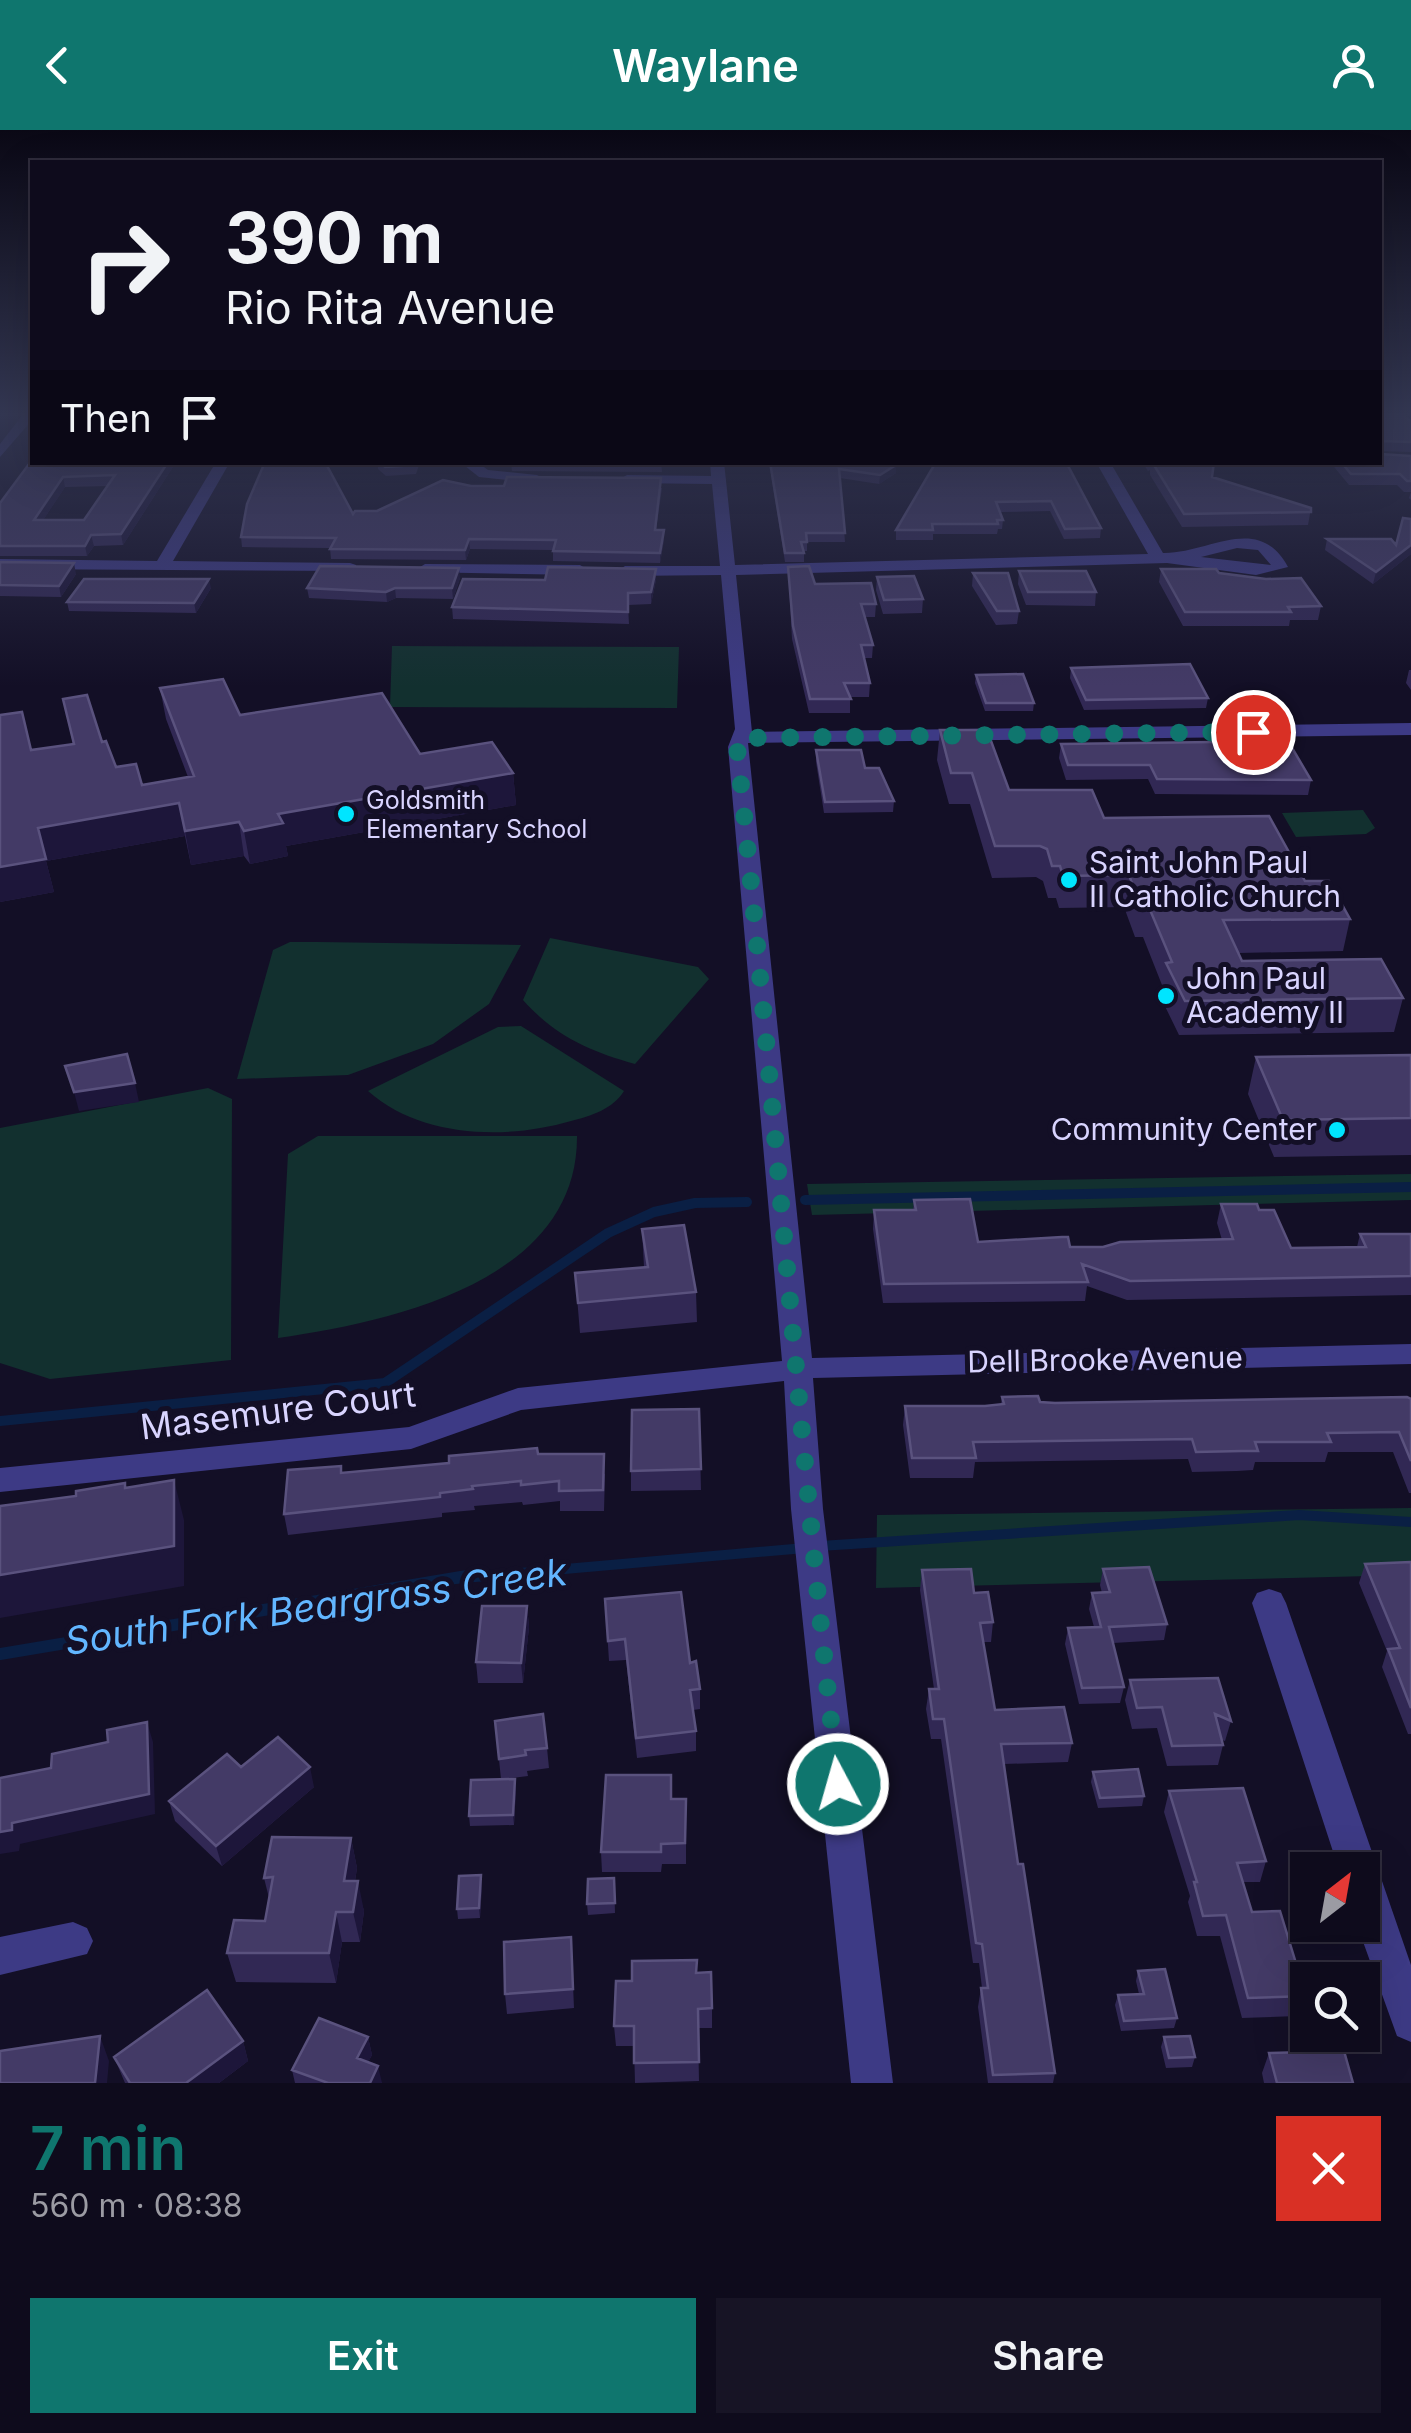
<!DOCTYPE html>
<html lang="en">
<head>
<meta charset="utf-8">
<style>
	:root { --surface:#0e0b1c; --page:#171425; --text:#f1f3f6; --muted:#9b9ba3; --line:#2e2b3b; --accent:#0f766e }
	body { margin:0; font-family:Inter,sans-serif; background:var(--page); color:var(--text); height:100vh; display:flex; flex-direction:column; font-size:38px; white-space:nowrap }
	* { box-sizing:border-box; margin:0 }
	p { font-size:32px; color:var(--muted) }
	.icon { flex:none; width:55px; height:55px; fill:none; stroke:currentColor; stroke-width:2; stroke-linecap:round; stroke-linejoin:round }
	.map { position:relative; height:1953px; overflow:hidden }
	.side { display:flex; flex-direction:column; background:var(--surface); flex:1 }
	.side>* { flex:none }
	.top-card { position:absolute; left:30px; top:30px; width:1352px; height:305px; border-radius:0px; box-shadow:0 10px 40px #0002,0 0 0 2px var(--line); background:#0e0b1c; color:var(--text); overflow:hidden }
	.needle { width:65px; rotate:31deg }
	.tools { position:absolute; left:1290px; top:1722px; display:grid; gap:20px }
	.tools a { display:grid; place-items:center; width:90px; height:90px; border-radius:0px; background:var(--surface); box-shadow:0 10px 40px #0002,0 0 0 2px var(--line); font-size:50px }
	.pin { position:absolute; display:grid; place-items:center; width:85px; height:85px; color:#fff; margin:-42px; border:5px solid #fff; border-radius:50%; box-shadow:0 2px 10px #0007 }
	.me { position:absolute; width:110px; margin:-55px; rotate:354deg; stroke-linejoin:round; filter:drop-shadow(0 0 8px #0008) }
	.turn { display:flex; align-items:center; gap:35px; height:210px; padding:0 30px; font-size:45px }
	.turn .icon { width:130px; height:130px; stroke-width:2.5 }
	.turn b { display:block; font-size:70px; line-height:85px }
	.then { display:flex; align-items:center; height:95px; padding:0 30px; background:#0003; gap:20px; font-size:38px }
	.round { display:grid; place-items:center; flex:none; width:105px; height:105px; border-radius:0px; background:var(--page) }
	.overview { display:flex; align-items:center; justify-content:space-between; height:170px; padding:0 30px }
	h1 { font-size:60px; font-weight:600; line-height:75px; color:var(--accent) }
	.cta { display:flex; gap:20px; margin-top:auto; padding:20px 30px }
	.cta a { flex:1; height:115px; border-radius:0px; background:var(--accent); color:#fff; font-size:40px; font-weight:600; line-height:115px; text-align:center }
	.cta a+a { background:var(--page); color:var(--text) }
	header { display:flex; justify-content:space-between; align-items:center; height:130px; padding:0 30px; background:var(--accent); color:#fff; font-size:45px; font-weight:600 }
	.map>svg:first-child { display:block }
	.green { fill:#12302f }
	.lines { fill:none; stroke-linecap:round; stroke-linejoin:round }
	.stream-far1 { stroke:#0a1f44; stroke-width:10 }
	.stream { stroke:#0a1f44; stroke-width:12 }
	.minor { fill:#3d3a85; fill-rule:evenodd }
	.wall { fill:#312854; fill-rule:evenodd }
	.shaded-wall { fill:#1d163a }
	.building { fill:#433a66; stroke:#5a527e; stroke-width:2.5; fill-rule:evenodd }
	.route { stroke:#0f766e; stroke-width:18; stroke-dasharray:0 32.4 }
	.poi-dot { fill:#00e5ff; stroke:#130f26; stroke-width:4 }
	.labels { text-anchor:middle; stroke-width:10; stroke-linejoin:round; paint-order:stroke }
	.far-poi-label { font-size:25px; fill:#d9d4ff; stroke:#130f26; text-anchor:start }
	.poi-label { font-size:30px; fill:#d9d4ff; stroke:#130f26; text-anchor:start }
	.street-label { font-size:30px; fill:#d9d4ff; stroke:#130f26 }
	.near-street-label { font-size:35px; fill:#d9d4ff; stroke:#130f26 }
	.near-water-label { font-size:38px; font-style:italic; fill:#62b6ff; stroke:#130f26 }
</style>
</head>
<body>
<header><svg class="icon" aria-label="back" viewBox="0 0 24 24"><path d="M15 5l-7 7 7 7"/></svg>Waylane<svg class="icon" aria-label="person" viewBox="0 0 24 24"><circle cx="12" cy="8" r="4"/><path d="M4 21q1-7 8-7t8 7"/></svg></header>
<div class="map">
<svg width="1411" height="1953" viewBox="0 0 1411 1953">
	<rect width="100%" height="100%" fill="#130f26"/>
	<!-- green -->
	<path class="green" d="M392 516 679 517 677 578 390 577Z
		M1363 680 1375 698 1366 704 1296 707 1282 683Z
		M550 808 698 837 709 849 635 934C589 921 555 906 523 870Z
		M290 812H318L521 815 489 874 433 914 348 945 237 949 273 820Z
		M521 896 624 961C613 979 591 986 571 991 506 1010 421 1008 368 961L498 897Z
		M208 958 232 969 231 1230 50 1249 0 1233V998Z
		M318 1006H577C578 1152 390 1192 278 1208L288 1024Z
		M1411 1044V1070L812 1085 807 1054Z
		M1411 1378V1445L876 1458 877 1385Z"/>
	<g class="lines">
		<!-- stream-far1 -->
		<path class="stream-far1" d="M805 1070 1411 1057
			M0 1291 385 1253 608 1103 654 1082 695 1073 747 1072
			M820 1416 1299 1385 1411 1392
			M452 1449 805 1418"/>
		<!-- stream -->
		<path class="stream" d="M0 1524 467 1446"/>
		<!-- minor -->
		<path class="minor" d="M24 283H32V290L0 327V314Z
			M216 332H230L173 431 350 433 356 435V441L0 439V429L157 431Z
			M460 332H477L488 340 537 345 544 349 537 353 479 347Z
			M710 332H724L735 435 1148 424 1096 332H1110L1163 423C1209 424 1258 382 1288 437L1256 445 1167 433 736 445 752 602 1411 593V605L748 613 812 1228 1411 1214V1234L813 1248 823 1379 893 1953H851L791 1379 784 1251 521 1280 411 1319 0 1362V1338L409 1297 518 1258 782 1231 728 617 735 599 721 445 625 446 617 441 625 436H720L712 354 627 353 620 349 627 345 711 346ZM1237 418 1258 420 1271 435 1201 427Z
			M425 434 580 435 588 440 580 445 419 442 417 439Z
			M1269 1459 1281 1463 1286 1473 1411 1835V1912L1397 1906 1357 1795H1362V1740H1339L1252 1473 1257 1463Z
			M73 1792 87 1798 93 1811 87 1824 0 1845V1807Z"/>
	</g>
	<!-- wall -->
	<path class="wall" d="M1380 283 1411 291V322L1380 321Z
		M1411 326V370L1409 368 1411 362H1404L1397 355H1349L1330 332H1380Z
		M32 332H176L123 415 94 416 87 426H0V373ZM108 356 84 390H43L65 357Z
		M378 332H420L416 344 386 346 378 339Z
		M661 332 662 342 512 341 511 333Z
		M769 332H895L896 335V343L879 354 840 348 845 412H807V421H804V432H785Z
		M1066 332 1101 398 1100 408 1064 409 1050 381 1000 382 1003 390 1002 399H998L997 404H933V410H896V400Z
		M1142 332H1214L1212 347 1311 378 1308 395 1182 397 1150 345V340L1148 341Z
		M471 356 662 358 656 400 664 410 660 433 553 431V420L470 419 466 430 331 429 330 418 242 417 241 407 353 384 377 381Z
		M1411 389V424L1373 454 1325 420 1327 409 1396 415Z
		M0 432 76 444 61 467 0 466Z
		M788 437 815 454 876 474 875 487H865L873 515 872 528H864L870 553 869 567H850V583H809L792 509Z
		M1161 439 1219 443 1321 476 1318 490H1290L1289 496H1183L1159 452Z
		M1019 441 1096 462 1095 476 1026 475 1018 454Z
		M973 443 1019 481 1017 494 996 495 972 456Z
		M877 447 923 469 922 483 883 484 876 460Z
		M460 448 453 469 396 468 387 472 309 468 307 458Z
		M656 450 651 474 628 475 629 494 453 489 452 477Z
		M211 458 196 483 69 481 67 472Z
		M1071 538 1208 568 1206 578 1084 580 1070 548Z
		M1409 540H1411V560L1406 553Z
		M976 545 1034 573 1033 581H985L975 553Z
		M160 558 240 585 420 624 513 643 516 675 286 716 288 726 250 734 244 726 191 735 185 706 46 731 54 762 0 772 31 620 73 614 63 569 102 612 116 637 142 655 188 647 166 589Z
		M940 600 1009 660 1104 688 1305 751 1350 789 1343 821 1238 823 1242 831 1403 868 1394 902 1179 905 1160 866 1162 855 1143 807H1135L1124 777 1059 778 1056 768H1048L1043 751 1036 747 992 748 970 674H949L937 630Z
		M1061 614 1311 650 1308 665 1155 664 1148 649 1066 650 1059 628Z
		M816 620 865 638 894 671 893 682 824 683 816 632Z
		M1411 925V1025L1274 1027 1248 964 1256 927Z
		M914 1070 978 1112 1070 1117H1103L1222 1110 1217 1093 1221 1074 1259 1080 1291 1118 1357 1117 1360 1104H1411V1165L1127 1170 1087 1156 1085 1171 883 1173 873 1099 874 1080H913Z
		M642 1099 696 1162 697 1192 580 1203 575 1143 644 1137Z
		M1002 1267 1040 1272 1411 1269V1363H1409L1393 1322H1328L1325 1332H1255L1253 1340 1237 1341 1192 1342 1188 1329 975 1332 973 1348H910L903 1295 905 1276H985L1001 1274Z
		M699 1279 701 1360 631 1361V1341Z
		M538 1324 605 1344 604 1381H560V1371L523 1375 522 1372 474 1376 475 1380 442 1383V1387L288 1405 284 1384 342 1343Z
		M1411 1432V1604H1408L1382 1537 1387 1521 1359 1453 1365 1434Z
		M1103 1439 1167 1494 1164 1510 1113 1513 1124 1557 1120 1573 1079 1574 1065 1514 1068 1498 1094 1497 1089 1479 1092 1463H1102L1100 1455Z
		M922 1440 974 1463 993 1492 991 1512H983L995 1580 1072 1613 1068 1632 1004 1634 1018 1734 1055 1943 1053 1953H988L978 1877 981 1858H982L979 1833H973L941 1609H931L926 1579 929 1559H934L920 1460Z
		M605 1469 690 1533 700 1559V1579L693 1580 696 1601V1621L637 1628 626 1530 609 1531Z
		M527 1476 529 1497 523 1553H478L476 1532Z
		M1130 1550 1231 1591 1225 1611 1222 1610 1223 1615 1218 1635 1167 1636 1157 1598 1132 1599 1125 1570Z
		M495 1591 547 1618 549 1638 527 1641 528 1646 505 1649 516 1659 514 1695 470 1696 469 1686 501 1649Z
		M241 1637 314 1657 222 1736 175 1691 169 1671Z
		M1093 1642 1144 1666 1142 1676 1098 1678 1091 1652Z
		M1169 1661 1266 1731 1260 1752H1243L1252 1782 1306 1866 1298 1886 1242 1888 1220 1806H1197L1188 1772 1190 1766 1164 1682Z
		M672 1669H686V1734H662L661 1742H602L601 1722Z
		M351 1708 357 1738 355 1751 364 1781 360 1812H342L336 1853 236 1852 227 1823 265 1791 269 1768 264 1748Z
		M614 1748 615 1783 588 1785 587 1774Z
		M482 1755 480 1788 458 1789 457 1779Z
		M571 1807 574 1878 507 1884 505 1864Z
		M697 1830V1843L712 1878V1898H698L699 1951 635 1953 634 1916H616L614 1896 632 1851Z
		M1138 1841 1177 1888 1174 1898 1121 1901 1115 1875 1118 1865 1139 1864 1136 1851Z
		M368 1907 372 1925 368 1932 382 1953H295L292 1940Z
		M1164 1907 1195 1927 1192 1937 1166 1938 1161 1917Z
		M243 1911 248 1931 219 1953H125L114 1927Z
		M1269 1923 1353 1953H1264L1262 1943Z"/>
	<!-- shaded-wall -->
	<path class="shaded-wall" d="M168 332H176L123 415 121 404Z
		M896 335V343L879 354 880 345Z
		M63 347 65 357 36 401 34 390Z
		M664 400V410L660 433V423Z
		M91 405 94 416 87 426 85 416Z
		M469 409 470 419 466 430 465 420Z
		M1411 415V424L1373 454 1376 442Z
		M74 433 76 444 61 467 59 456Z
		M459 438 460 448 453 469 452 458Z
		M656 439V450L651 474V462Z
		M209 449 211 458 196 483 194 473Z
		M395 458 396 468 387 472 386 462Z
		M513 643 516 675 286 716 288 726 250 734 244 701 278 684Z
		M179 673 185 706 46 731 54 762 0 772V737L38 698Z
		M239 692 244 726 191 735 185 701Z
		M135 953 139 972 79 981 74 962Z
		M174 1350 184 1390V1456L0 1488V1445Z
		M527 1476 529 1497 523 1553 521 1533Z
		M147 1592 153 1612 155 1684 20 1714 19 1721 0 1724V1702Z
		M310 1637 314 1657 222 1736 216 1716Z
		M515 1649 516 1659 514 1695 513 1685Z
		M351 1708 357 1738 350 1781 344 1751Z
		M481 1745 482 1755 480 1788 479 1778Z
		M358 1751 364 1781 360 1812 353 1782Z
		M336 1782 342 1812 336 1853 329 1823Z
		M100 1906 109 1931 107 1953H95Z
		M368 1907 372 1925 361 1946 357 1928Z
		M243 1911 248 1931 219 1953H186Z
		M378 1936 382 1953H370Z"/>
	<!-- building -->
	<path class="building" d="M1380 283H1398L1411 291V312L1382 311 1380 315Z
		M1380 324 1411 326V351H1407L1400 344H1351L1341 332H1380Z
		M32 330V332H168L121 404 91 405 85 416H0V373ZM115 345 84 390H34L63 347Z
		M265 332H325L353 384 355 381H377L443 350 471 356H504L507 347 661 348 655 400H664L660 423 553 421 556 410 469 409 465 420 330 419 336 408 241 407 247 374Z
		M380 332H416V335L385 337Z
		M661 332V334L511 333V332Z
		M770 332H895L896 335 880 345 839 339 845 403H806L807 412H801L804 423H785Z
		M936 332H1066L1101 398 1065 399 1051 371 996 372 1003 390H997L998 394H932L933 400H896Z
		M1152 332H1214L1212 347 1311 378V382L1184 384Z
		M1403 388 1411 389V415L1376 442 1327 409H1391L1396 415Z
		M0 432 74 433 59 456 0 455Z
		M320 436 459 438 452 458H395L386 462 307 458Z
		M809 436 815 454 871 453 876 474H861L873 515H861L870 553H844L851 569H810L793 496 788 437Z
		M548 437 656 439 651 462 628 463V482L452 477 463 449 545 450Z
		M1161 439H1216L1219 443 1266 449 1301 448 1321 476 1288 477 1291 482H1185Z
		M1019 441H1086L1096 462H1028Z
		M973 443H1008L1019 481H997Z
		M914 446 923 469 884 470 877 447Z
		M84 449H209L194 473 67 472Z
		M1190 534 1208 568 1086 570 1071 538Z
		M1023 544 1034 573H986L976 545Z
		M223 549 240 585 382 563 420 624 492 612 513 643 278 684 283 693 244 701 239 692 185 701 179 673 38 698 46 729 0 737V585L22 582 31 620 74 614 63 569 87 565 102 612 106 611 116 637 136 634 142 655 194 646 160 558Z
		M940 600H987L1009 660H1092L1104 688 1269 686 1305 751H1329L1350 789 1223 790 1242 831 1381 829 1403 868 1185 871 1166 833 1172 832 1148 775H1140L1129 745 1063 746 1060 736H1052L1047 719 1040 716H995L972 643H951Z
		M1288 611 1311 650 1157 649 1150 635H1068L1061 614Z
		M816 620H861L865 638H879L894 671 825 672Z
		M127 924 135 953 74 962 65 936Z
		M1411 925V988L1283 990 1256 927Z
		M970 1069 978 1112 1062 1107H1068L1070 1117H1103L1120 1112 1233 1109 1221 1074H1257L1259 1080H1274L1291 1118 1366 1117 1360 1104H1411V1146L1130 1151 1082 1134 1088 1152 884 1154 874 1080H916L914 1070Z
		M684 1095 696 1162 578 1173 575 1143 648 1137 642 1099Z
		M1038 1266 1040 1272 1055 1273 1407 1267 1411 1269V1331L1399 1302 1327 1303 1331 1312H1255L1258 1321H1242L1196 1322 1192 1309 973 1312 976 1328H912L905 1276H985L1004 1274 1002 1267Z
		M699 1279 701 1339 631 1341 632 1280Z
		M537 1318 538 1324H604L603 1360 559 1361V1351L521 1355V1351L472 1356 473 1359 440 1363V1367L284 1384 288 1340 341 1336V1343L449 1333V1326Z
		M174 1350V1416L0 1445V1376L76 1366V1361L125 1353V1358Z
		M1411 1432V1578L1388 1519 1400 1518 1365 1434Z
		M1149 1437 1167 1494 1109 1497 1124 1557 1082 1558 1068 1498 1101 1497 1092 1463 1110 1462 1103 1439Z
		M971 1439 974 1463 988 1462 993 1492 980 1493 995 1580 1064 1577 1072 1613 1001 1614 1018 1734H1023L1055 1943 993 1945 981 1858H988L982 1814 976 1813 944 1589H933L929 1559H939L922 1440Z
		M681 1462 690 1533 696 1531 700 1559 690 1560 696 1601 636 1608 625 1509 608 1511 605 1469Z
		M482 1476H527L521 1533 476 1532Z
		M1218 1548 1231 1591 1215 1584 1223 1615 1172 1616 1162 1577 1137 1578 1130 1550Z
		M543 1584 547 1618 525 1620 526 1625 499 1629 495 1591Z
		M147 1592 149 1664 12 1693V1700L0 1702V1648L51 1638 52 1624 108 1612 107 1600Z
		M278 1607 310 1637 216 1716 169 1671 227 1624 241 1637Z
		M1138 1639 1144 1666 1100 1668 1093 1642Z
		M606 1645H671V1669H686L685 1713 661 1714V1722H601Z
		M515 1649 513 1685 469 1686 471 1650Z
		M1243 1658 1266 1731 1237 1733 1252 1782 1280 1781 1306 1866 1248 1868 1226 1785 1203 1786 1194 1752H1197L1169 1661Z
		M272 1707 351 1708 344 1751H358L353 1782H336L329 1823H227L234 1790 265 1791 273 1747 264 1748Z
		M481 1745 479 1778 457 1779 459 1746Z
		M614 1748 615 1773 587 1774 588 1749Z
		M571 1807 573 1859 505 1864 504 1812Z
		M697 1830 696 1843 711 1842 712 1878 698 1879 699 1932 634 1933V1896H614L616 1851H632V1831Z
		M1165 1839 1177 1888 1124 1891 1118 1865 1144 1864 1138 1841Z
		M207 1860 243 1911 186 1953H130L114 1927Z
		M319 1888 368 1907 357 1928 378 1936 370 1953H328L292 1940Z
		M100 1906 95 1953H0V1921Z
		M1190 1906 1195 1927 1169 1928 1164 1907Z
		M1344 1921 1353 1953H1277L1269 1923Z"/>
	<!-- sky -->
	<linearGradient id="sky" x2="0" y2="1"><stop stop-color="#0a0815"/><stop offset="0.51" stop-color="#333752"/><stop offset="1" stop-color="#333752" stop-opacity="0"/></linearGradient>
	<rect width="1411" height="557" fill="url(#sky)"/>
	<g class="lines">
		<!-- route -->
		<path class="route" d="M838 1654C799 1309 774 962 737 617L740 608 1253 602"/>
	</g>
	<!-- markers -->
	<g class="poi-dot">
		<circle cx="346" cy="684" r="10"/>
		<circle cx="1069" cy="750" r="10"/>
		<circle cx="1166" cy="866" r="10"/>
		<circle cx="1337" cy="1000" r="10"/>
	</g>
	<g class="labels">
		<!-- far-poi labels -->
		<g class="far-poi-label">
			<text x="366" y="679">Goldsmith<tspan x="366" dy="29">Elementary School</tspan></text>
		</g>
		<!-- poi labels -->
		<g class="poi-label">
			<text x="1089" y="743">Saint John Paul<tspan x="1089" dy="34">II Catholic Church</tspan></text>
			<text x="1186" y="859">John Paul<tspan x="1186" dy="34">Academy II</tspan></text>
			<text x="1317" y="1010" text-anchor="end">Community Center</text>
		</g>
		<!-- street labels -->
		<g class="street-label">
			<text transform="translate(1105 1230) rotate(-1)" y="10">Dell Brooke Avenue</text>
		</g>
		<!-- near-street labels -->
		<g class="near-street-label">
			<text transform="translate(278 1281) rotate(-7)" y="12">Masemure Court</text>
		</g>
		<!-- near-water labels -->
		<g class="near-water-label">
			<text transform="translate(316 1477) rotate(-8)" y="13">South Fork Beargrass Creek</text>
		</g>
	</g>
</svg>
<div class="tools">
<a><svg class="needle" viewBox="-14 -14 28 28"><path d="M0-13l5 13h-10z" fill="#e53935"/><path d="M0 13l5-13h-10z" fill="#9b9ba3"/></svg></a>
<a><svg class="icon" aria-label="search" viewBox="0 0 24 24"><circle cx="10" cy="10" r="6"/><path d="M15 15l6 6"/></svg></a>
</div>
<div class="pin" style="left:1253px;top:602px;background:#d93025"><svg class="icon" aria-label="arrive" viewBox="0 0 24 24"><path d="M6 21V4h12l-3 4 3 4H6"/></svg></div>
<svg class="me" style="left:838px;top:1654px" viewBox="-20 -20 40 40"><circle r="17" fill="#0f766e" stroke="#fff" stroke-width="3"/><path d="M0-11L8 9 0 5-8 9z" fill="#fff"/></svg>
<div class="top-card">
<div class="turn"><svg class="icon" aria-label="right" viewBox="0 0 24 24"><path d="M7 20v-9h11M14 6l5 5-5 5"/></svg><div><b>390 m</b>Rio Rita Avenue</div></div>
<div class="then">Then<svg class="icon" aria-label="arrive" viewBox="0 0 24 24"><path d="M6 21V4h12l-3 4 3 4H6"/></svg></div>
</div>
</div>
<section class="side">
<div class="overview"><div><h1>7 min</h1><p>560 m · 08:38</p></div><a class="round" style="background:#d93025;color:#fff"><svg class="icon" aria-label="close" viewBox="0 0 24 24"><path d="M6 6l12 12M18 6L6 18"/></svg></a></div>
<div class="cta"><a>Exit</a><a>Share</a></div>
</section>
</body>
</html>
